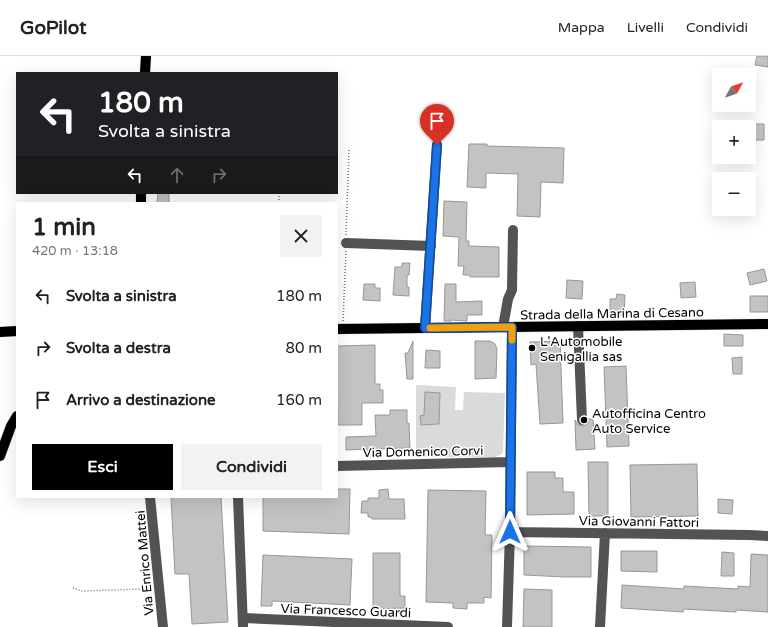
<!DOCTYPE html>
<html lang="it">
<head>
<meta charset="utf-8">
<style>
	:root { --surface:#fff; --page:#f2f2f2; --text:#202124; --muted:#757577; --line:#e0e0e0; --accent:#000 }
	body { margin:0; font-family:"Varela Round",sans-serif; background:var(--page); color:var(--text); height:100vh; display:flex; flex-direction:column; font-size:15px; white-space:nowrap }
	* { box-sizing:border-box; margin:0 }
	p { font-size:13px; color:var(--muted) }
	.icon { flex:none; width:22px; height:22px; fill:none; stroke:currentColor; stroke-width:2; stroke-linecap:round; stroke-linejoin:round }
	.map { position:relative; flex:1; overflow:hidden }
	.panel { position:absolute; left:16px; top:146px; width:322px; height:296px; display:flex; flex-direction:column; background:var(--surface); border-radius:0px; box-shadow:0 4px 16px #0002 }
	.panel>* { flex:none }
	.banner { position:absolute; left:16px; top:16px; width:322px; height:122px; border-radius:0px; box-shadow:0 4px 16px #0002; background:#202124; color:#fff; overflow:hidden }
	.needle { width:26px; rotate:50deg }
	.buttons { position:absolute; left:712px; top:12px; display:grid; gap:8px }
	.buttons a { display:grid; place-items:center; width:44px; height:44px; border-radius:0px; background:var(--surface); box-shadow:0 4px 16px #0002; font-size:20px }
	.pin { position:absolute; display:grid; place-items:center; width:34px; height:34px; color:#fff; margin:-41px -17px; border-radius:50% 50% 50% 0; rotate:-45deg; box-shadow:0 0 4px #0007 }
	.pin .icon { rotate:45deg }
	.me { position:absolute; width:44px; margin:-22px; rotate:0deg; stroke-linejoin:round; filter:drop-shadow(0 0 3px #0008) }
	.turn { display:flex; align-items:center; gap:14px; height:84px; padding:0 16px; font-size:18px }
	.turn .icon { width:52px; height:52px; stroke-width:2.5 }
	.turn b { display:block; font-size:28px; line-height:34px }
	.lanes { display:flex; align-items:center; height:38px; padding:0 16px; background:#0003; justify-content:center; gap:20px; direction:ltr }
	.lanes .off { opacity:.35 }
	.round { display:grid; place-items:center; flex:none; width:42px; height:42px; border-radius:0px; background:var(--page) }
	.head { display:flex; align-items:center; justify-content:space-between; height:68px; padding:0 16px }
	h1 { font-size:24px; font-weight:800; line-height:30px }
	.cta { display:flex; gap:8px; margin-top:auto; padding:8px 16px }
	.cta a { flex:1; height:46px; border-radius:0px; background:var(--accent); color:#fff; font-size:16px; font-weight:800; line-height:46px; text-align:center }
	.cta a+a { background:var(--page); color:var(--text) }
	ul { padding:0; list-style:none }
	li { display:flex; align-items:center; gap:12px; height:52px; padding:0 16px }
	li div { flex:1 }
	li b { display:block; font-size:15px }
	li em { font-style:normal }
	header { display:flex; align-items:center; gap:24px; box-sizing:border-box; height:56px; padding:0 20px; background:var(--surface); border-bottom:1px solid var(--line) }
	header strong { font-size:19px }
	nav { display:flex; gap:22px; margin-inline-start:auto; font-size:14px }
	.map>svg:first-child { display:block }
	.green { fill:#dadada }
	.building { fill:#c3c3c3; stroke:#979797 }
	.lines { fill:none; stroke-linecap:round; stroke-linejoin:round }
	.major-casing { stroke:#dbdbdb; stroke-width:11 }
	.path { stroke:#757575; stroke-width:1.5; stroke-dasharray:1 2; stroke-linecap:butt }
	.minor { stroke:#535353; stroke-width:10 }
	.major { stroke:#000; stroke-width:10 }
	.route-casing { stroke:#114b97; stroke-width:10 }
	.route { stroke:#1a73e8; stroke-width:7 }
	.slow { stroke:#f59e0b; stroke-width:7 }
	.poi-dot { fill:#000; stroke:#fff; stroke-width:1.5 }
	.labels { text-anchor:middle; stroke-width:3; stroke-linejoin:round; paint-order:stroke }
	.street-label { font-size:13px; fill:#000; stroke:#fff }
	.poi-label { font-size:13px; fill:#000; stroke:#fff; text-anchor:start }
</style>
</head>
<body>
<header>
<strong>GoPilot</strong>
<nav><a>Mappa</a><a>Livelli</a><a>Condividi</a></nav>
</header>
<div class="map">
<svg width="768" height="571" viewBox="0 0 768 571">
	<rect width="100%" height="100%" fill="#fff"/>
	<!-- green -->
	<path class="green" d="M416 329 456 331 455 354H463L464 336 505 337 503 396 500 399 495 401H416Z"/>
	<!-- building -->
	<path class="building" d="M757 0H768V11L755 9Z
		M750 68H764V84H750Z
		M469 88H487V90L564 92 563 127 541 126 540 161 517 160 518 118 486 117V132L467 131Z
		M158 137H169V147H157Z
		M444 145 467 146 466 185H469V190L499 191V221H470V219H463L464 210H458L459 181 443 180Z
		M402 207H410L409 219H407V231H409V240L393 239 395 211H402Z
		M764 213 767 225 750 229 747 217Z
		M567 224 583 225 582 243 566 242Z
		M695 226 696 241 681 242 680 227Z
		M364 228H375V232H380V245L363 244Z
		M445 228H456V246L482 245V259H467V265L451 264V265H444Z
		M617 238 625 239 624 259 610 258V243H616Z
		M750 240H768V256H750Z
		M724 278 743 279V290H724Z
		M413 285V323H407L405 297H408Z
		M475 285H490L495 288 497 293 496 322 475 323Z
		M560 285 563 367 540 368 536 308 531 309 530 286Z
		M375 289V328H380V334H383V347H362V369H338L337 290Z
		M426 294 440 295V312H425Z
		M742 301V318H733L732 302Z
		M626 310 629 390 607 391 604 311Z
		M425 336 440 337 439 368 421 369 420 360 424 359Z
		M390 354H407V367H409L410 392 377 393V398L367 399V393L346 394V381L376 380 375 359H390Z
		M588 363H593L595 393 576 394 575 364 577 368 582 370 586 369 588 367Z
		M588 406H608V460H589Z
		M697 408 698 460 631 461 630 409Z
		M527 416H555V422H563V436H574V458L527 459Z
		M337 433H350L349 478 263 475V441H337Z
		M388 433 389 443H404L405 463H372L371 461H368V457H361L362 445H368V442H379V434Z
		M428 434 486 435 485 479H492L491 542 484 541V547H467V553L453 552V547L426 546Z
		M171 441H221L228 566 192 568 189 518H175Z
		M718 443 733 444 732 458 718 457Z
		M524 490 591 491V521H565L524 519Z
		M621 495H657V516L621 515Z
		M722 496 734 497V520H721Z
		M373 497H400V540H405V552L373 553Z
		M751 498 768 499V556L736 554V556L684 553 683 556 621 552 622 529 684 533V530L738 533V530L750 531Z
		M263 499 352 503 350 549 272 545V550H261Z
		M524 533 552 534V571H523Z"/>
	<g class="lines">
		<!-- major casing -->
		<g class="major-casing">
			<path id="major" d="M145 17 146 0
				M141 147V137
				M337 273 768 268
				M0 276 17 275
				M0 400 11 370 17 360"/>
		</g>
		<!-- path -->
		<path class="path" d="M279 137V147
			M346 179 349 93
			M343 265 346 195
			M73 532 82 535 144 533 147 535"/>
		<!-- minor -->
		<path class="minor" d="M346 187 431 190
			M578 270 582 364
			M503 271 508 243 512 234 513 174
			M425 272 437 89
			M337 410 510 406
			M150 441 163 571
			M238 441 243 571
			M510 476 749 479 768 480
			M243 562 448 571
			M507 571 510 476 512 271
			M600 571 605 477"/>
		<!-- major -->
		<use href="#major" class="major"/>
	</g>
	<g class="lines">
		<!-- route casing -->
		<g class="route-casing">
			<path id="route" d="M437 89 425 272 512 271 510 476"/>
		</g>
		<!-- route -->
		<use href="#route" class="route"/>
		<!-- slow -->
		<path class="slow" d="M430 272 512 271V284"/>
	</g>
	<!-- markers -->
	<g class="poi-dot">
		<circle cx="532" cy="292" r="4"/>
		<circle cx="584" cy="364" r="4"/>
	</g>
	<g class="labels">
		<!-- street labels -->
		<g class="street-label">
			<text transform="translate(612 257) rotate(-1)" y="5">Strada della Marina di Cesano</text>
			<text transform="translate(423 395) rotate(-1)" y="5">Via Domenico Corvi</text>
			<text transform="translate(639 465) rotate(1)" y="5">Via Giovanni Fattori</text>
			<text transform="translate(144 507) rotate(-95)" y="5">Via Enrico Mattei</text>
			<text transform="translate(346 554) rotate(2)" y="5">Via Francesco Guardi</text>
		</g>
		<!-- poi labels -->
		<g class="poi-label">
			<text x="540" y="290">L'Automobile<tspan x="540" dy="15">Senigallia sas</tspan></text>
			<text x="592" y="362">Autofficina Centro<tspan x="592" dy="15">Auto Service</tspan></text>
		</g>
	</g>
</svg>
<div class="buttons">
<a><svg class="needle" viewBox="-14 -14 28 28"><path d="M0-13l5 13h-10z" fill="#e53935"/><path d="M0 13l5-13h-10z" fill="#757577"/></svg></a>
<a>+</a>
<a>−</a>
</div>
<div class="pin" style="left:437px;top:89px;background:#d93025"><svg class="icon" aria-label="arrive" viewBox="0 0 24 24"><path d="M6 21V4h12l-3 4 3 4H6"/></svg></div>
<svg class="me" style="left:510px;top:476px" viewBox="-20 -20 40 40"><path d="M0-17L14 15 0 8-14 15z" fill="#1a73e8" stroke="#fff" stroke-width="4"/></svg>
<div class="banner">
<div class="turn"><svg class="icon" aria-label="left" viewBox="0 0 24 24"><path d="M17 20v-9H6M10 6l-5 5 5 5"/></svg><div><b>180 m</b>Svolta a sinistra</div></div>
<div class="lanes"><svg class="icon" aria-label="left" viewBox="0 0 24 24"><path d="M17 20v-9H6M10 6l-5 5 5 5"/></svg><svg class="icon off" aria-label="ahead" viewBox="0 0 24 24"><path d="M12 20V5M6 11l6-6 6 6"/></svg><svg class="icon off" aria-label="right" viewBox="0 0 24 24"><path d="M7 20v-9h11M14 6l5 5-5 5"/></svg></div>
</div>
<section class="panel">
<div class="head"><div><h1>1 min</h1><p>420 m · 13:18</p></div><a class="round"><svg class="icon" aria-label="close" viewBox="0 0 24 24"><path d="M6 6l12 12M18 6L6 18"/></svg></a></div>
<ul>
<li><svg class="icon" aria-label="left" viewBox="0 0 24 24"><path d="M17 20v-9H6M10 6l-5 5 5 5"/></svg><div><b>Svolta a sinistra</b></div><em>180 m</em></li>
<li><svg class="icon" aria-label="right" viewBox="0 0 24 24"><path d="M7 20v-9h11M14 6l5 5-5 5"/></svg><div><b>Svolta a destra</b></div><em>80 m</em></li>
<li><svg class="icon" aria-label="arrive" viewBox="0 0 24 24"><path d="M6 21V4h12l-3 4 3 4H6"/></svg><div><b>Arrivo a destinazione</b></div><em>160 m</em></li>
</ul>
<div class="cta"><a>Esci</a><a>Condividi</a></div>
</section>
</div>
</body>
</html>
